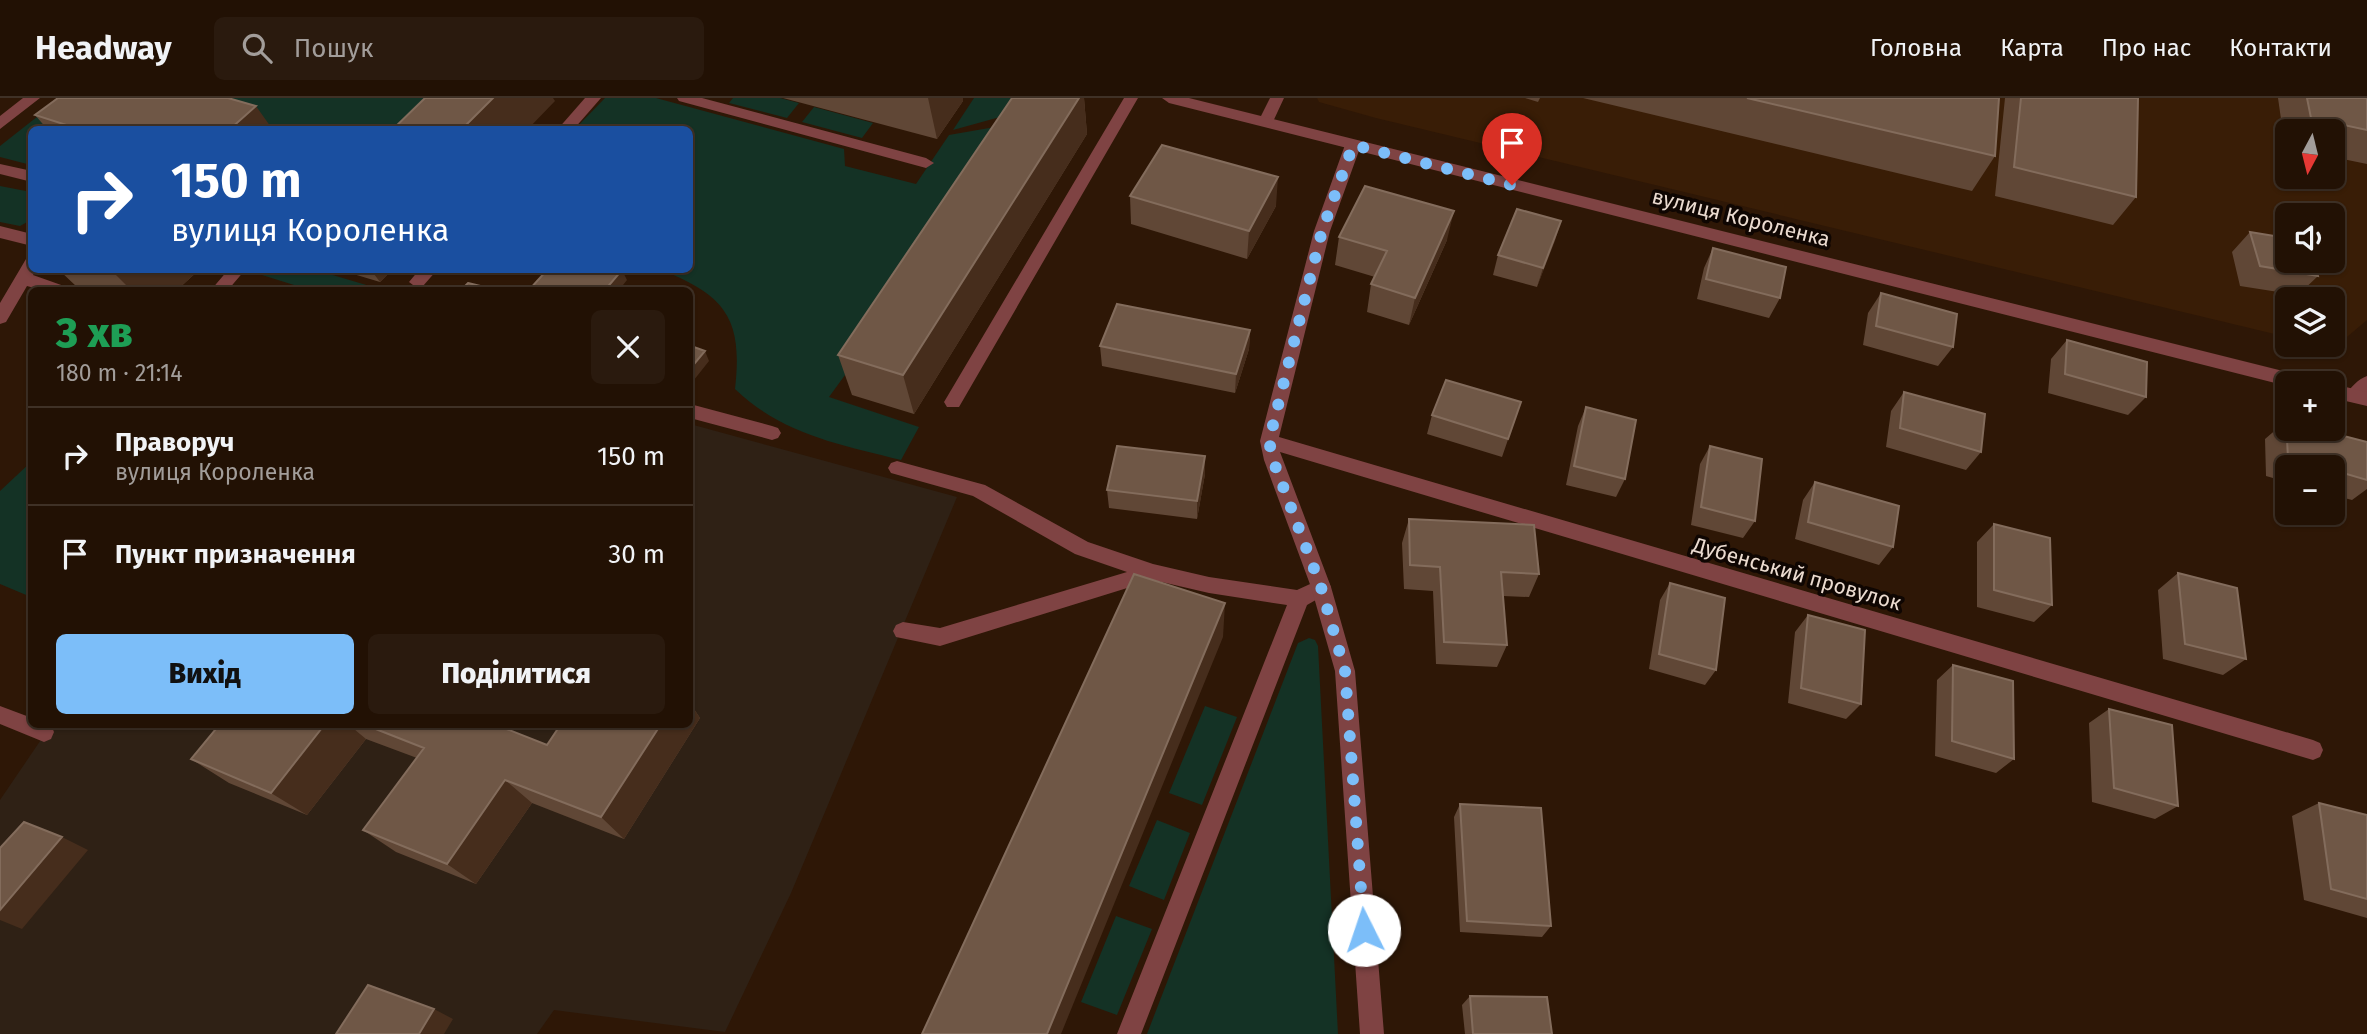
<!DOCTYPE html>
<html lang="uk">
<head>
<meta charset="utf-8">
<style>
	:root { --surface:#221104; --page:#2a1a0e; --text:#f1f3f6; --muted:#a29d9a; --line:#3f3126; --accent:#7cbef9 }
	body { margin:0; font-family:"Fira Sans",sans-serif; background:var(--page); color:var(--text); height:100vh; display:flex; flex-direction:column; font-size:26px; white-space:nowrap }
	* { box-sizing:border-box; margin:0 }
	p { font-size:23px; color:var(--muted) }
	.icon { flex:none; width:38px; height:38px; fill:none; stroke:currentColor; stroke-width:2; stroke-linecap:round; stroke-linejoin:round }
	.map { position:relative; flex:1; overflow:hidden }
	.sheet { position:absolute; left:28px; top:189px; width:665px; height:441px; display:flex; flex-direction:column; background:var(--surface); border-radius:10px; box-shadow:0 2px 5px #0004,0 0 0 2px var(--line) }
	.sheet>* { flex:none }
	.guide { position:absolute; left:28px; top:28px; width:665px; height:147px; border-radius:10px; box-shadow:0 2px 5px #0004,0 0 0 2px var(--line); background:#1a4fa0; color:#fff; overflow:hidden }
	.needle { width:46px; rotate:187deg }
	.fabs { position:absolute; left:2275px; top:21px; display:grid; gap:14px }
	.fabs a { display:grid; place-items:center; width:70px; height:70px; border-radius:10px; background:var(--surface); box-shadow:0 2px 5px #0004,0 0 0 2px var(--line); font-size:35px }
	.pin { position:absolute; display:grid; place-items:center; width:60px; height:60px; color:#fff; margin:-72px -30px; border-radius:50% 50% 50% 0; rotate:-45deg; box-shadow:0 0 7px #0007 }
	.pin .icon { rotate:45deg }
	.me { position:absolute; width:77px; margin:-38px; rotate:356deg; stroke-linejoin:round; filter:drop-shadow(0 0 5px #0008) }
	.turn { display:flex; align-items:center; gap:24px; height:147px; padding:0 28px; font-size:32px }
	.turn .icon { width:91px; height:91px; stroke-width:2.5 }
	.turn b { display:block; font-size:49px; line-height:60px }
	.round { display:grid; place-items:center; flex:none; width:74px; height:74px; border-radius:10px; background:var(--page) }
	.overview { display:flex; align-items:center; justify-content:space-between; height:119px; padding:0 28px }
	h1 { font-size:42px; font-weight:800; line-height:52px; color:#1e9e55 }
	.action { display:flex; gap:14px; margin-top:auto; padding:14px 28px }
	.action a { flex:1; height:80px; border-radius:10px; background:var(--accent); color:#111; font-size:28px; font-weight:800; line-height:80px; text-align:center }
	.action a+a { background:var(--page); color:var(--text) }
	ul { padding:0; list-style:none }
	li { display:flex; align-items:center; gap:21px; height:98px; padding:0 28px; border-top:2px solid var(--line) }
	li div { flex:1 }
	li b { display:block; font-size:26px }
	li em { font-style:normal }
	header { display:flex; align-items:center; gap:42px; box-sizing:border-box; height:98px; padding:0 35px; background:var(--surface); border-bottom:2px solid var(--line) }
	header strong { font-size:33px }
	nav { display:flex; gap:38px; margin-inline-start:auto; font-size:24px }
	.search { width:490px; height:63px; background:var(--page); display:flex; align-items:center; gap:18px; box-sizing:border-box; padding:0 24px; border-radius:10px; color:var(--muted); font-size:26px }
	.map>svg:first-child { display:block }
	.built { fill:#391d06; fill-rule:evenodd }
	.education { fill:#2f2115 }
	.green { fill:#143225 }
	.lines { fill:none; stroke-linecap:round; stroke-linejoin:round }
	.service { fill:#7f4343; fill-rule:evenodd }
	.minor { fill:#7f4343; fill-rule:evenodd }
	.tertiary { fill:#7f4343; fill-rule:evenodd }
	.wall { fill:#604736 }
	.shaded-wall { fill:#462d1c }
	.building { fill:#6f5746; stroke:#836c5c; stroke-width:2 }
	.route { stroke:#7cbef9; stroke-width:12; stroke-dasharray:0 21.6 }
	.labels { text-anchor:middle; stroke-width:7; stroke-linejoin:round; paint-order:stroke }
	.street-label { font-size:21px; fill:#ebdbd0; stroke:#0f0602 }
</style>
</head>
<body>
<header>
<strong>Headway</strong>
<div class="search"><svg class="icon" aria-label="search" viewBox="0 0 24 24"><circle cx="10" cy="10" r="6"/><path d="M15 15l6 6"/></svg>Пошук</div>
<nav><a>Головна</a><a>Карта</a><a>Про нас</a><a>Контакти</a></nav>
</header>
<div class="map">
<svg width="2367" height="936" viewBox="0 0 2367 936">
	<rect width="100%" height="100%" fill="#2e1706"/>
	<!-- built -->
	<path class="built" d="M1317 0H2367V222L2334 250 2321 247H2333V201H2287V239L1376 20 1319 4ZM2287 33H2333V79H2287ZM2287 117H2333V163H2287Z"/>
	<!-- education -->
	<path class="education" d="M690 326 957 399 791 795 725 934 554 912 537 936H0V702L51 627 690 626Z"/>
	<!-- green -->
	<path class="green" d="M61 0 80 31 32 32 31 67 0 59V48Z
		M164 0H486L455 32 270 31Z
		M605 0H656L844 51 845 68 916 86 949 37 1030 23 829 299 919 329 901 362C839 346 783 337 735 291 743 221 726 198 662 172H690V32H574Z
		M733 0H780L799 5 787 20 729 5Z
		M974 0H1053L1029 11 953 32Z
		M814 9 873 25 862 40 802 24Z
		M0 88 31 94V122L20 128 0 124Z
		M260 172H316L383 192H310L262 177Z
		M31 364V499L0 486V393Z
		M1309 540 1315 542 1318 548 1338 936H1147L1298 545Z
		M1205 608 1237 619 1202 707 1169 695Z
		M1157 722 1190 735 1164 802 1129 788Z
		M1116 818 1152 831 1117 917 1081 904Z"/>
	<g class="lines">
		<!-- service -->
		<path class="service" d="M23 0H40L0 31V18Z
			M585 0H601L573 32H557Z
			M677 0H702L926 60 934 65 926 70 679 3Z
			M1124 0H1138L959 309H947L944 304 947 299Z
			M0 66 32 73V84L0 76Z
			M0 128 32 136V148L0 140Z
			M32 159V172H36L33 177 64 188 66 192H41L27 188 6 224 0 226V205L26 161Z
			M228 172H245L228 192H211Z
			M419 172H437L423 188 417 190 409 184Z
			M690 306 772 328 778 330 781 335 778 340 772 342 690 320Z
			M897 363 985 387 1088 444 1153 466 1209 479 1297 492 1321 481 1328 483 1331 489 1328 495 1307 507 1141 936H1117L1287 507 1209 495 1153 482 940 548 896 539 893 533 896 527 903 524 940 530 1127 474 1075 456 973 398 891 375 888 370 891 365Z
			M0 608 32 620V626L51 627 54 634 51 641 44 644 0 626Z"/>
		<!-- minor -->
		<path class="minor" d="M1270 0H1284L1271 28 1266 29 1258 24Z
			M1353 42 1361 47 1330 133 1279 339 2313 642 2320 645 2323 652 2320 659 2313 662 1280 354 1331 489 1355 573 1384 936H1360L1335 573 1311 489 1264 362 1260 343 1314 133 1345 47Z
			M2367 278V296L2360 303H2348L2345 298C2350 290 2358 281 2367 278Z"/>
		<!-- tertiary -->
		<path class="tertiary" d="M1162 0H1189L2303 278 2309 280 2312 285H2287V288L1169 5Z
			M2333 286 2367 294V308L2333 300Z"/>
	</g>
	<!-- wall -->
	<path class="wall" d="M783 0H963V3L937 41Z
		M1012 0H1084L1087 36 914 316 852 297 838 257Z
		M1525 0H1540L1538 4Z
		M1583 0H1999L1995 58 1972 93Z
		M2005 0H2138L2136 99 2113 127 1995 98Z
		M2278 0H2367V66L2333 59V33H2287V50L2285 49Z
		M35 17 273 32H48Z
		M1130 98 1276 108 1247 161 1131 126Z
		M1561 123 1537 189 1493 177 1498 157Z
		M2250 134 2318 178 2298 197 2240 188 2232 154Z
		M1339 139 1447 142 1409 227 1367 214 1371 186 1375 179 1335 167Z
		M1713 150 1780 200 1769 220 1697 201 1704 170Z
		M59 172H199L177 192H87L77 189Z
		M340 172H392L380 184Z
		M1881 195 1953 249 1938 268 1863 247 1868 215Z
		M1250 232 1249 251 1235 295 1102 268 1100 248Z
		M2067 242 2146 299 2128 317 2048 295 2051 261Z
		M1904 294 1981 354 1966 372 1886 349 1891 313Z
		M1521 304 1502 359 1427 336 1432 317Z
		M1586 309 1625 381 1616 399 1566 387 1578 328Z
		M2286 323 2367 344V391L2352 402 2333 397V369H2287V384L2266 378 2265 341Z
		M1710 348 1755 423 1743 440 1691 427 1700 366Z
		M1205 376 1197 421 1109 410 1107 392Z
		M1815 384 1893 449 1879 467 1795 441 1803 402Z
		M1409 421 1539 476 1529 499 1503 498 1507 547 1497 569 1436 566 1433 493 1404 491 1402 445Z
		M1994 426 2052 507 2034 524 1977 509V444Z
		M2178 475 2246 561 2223 577 2163 561 2158 492Z
		M1670 485 1716 572 1705 587 1649 571 1660 502Z
		M1808 517 1861 606 1846 621 1788 605 1795 534Z
		M1953 567 2014 661 1996 675 1935 658 1937 582Z
		M690 605 700 620 624 741 532 705 476 786 396 754 363 732 417 660 366 641 307 717 229 685 191 661 220 626H494L547 647 690 626Z
		M2109 611 2178 708 2155 721 2092 704 2089 625Z
		M2319 705 2367 717V820L2304 802 2292 718Z
		M1460 706 1551 828 1542 839 1460 834 1454 719Z
		M1470 898 1552 936H1465L1462 907Z"/>
	<!-- shaded-wall -->
	<path class="shaded-wall" d="M493 0H553L555 3 527 32H461Z
		M928 0H963V3L937 41Z
		M1079 0H1084L1087 36 914 316 903 277Z
		M256 8 273 32H229Z
		M1278 79 1276 108 1247 161 1249 133Z
		M1454 113 1447 142 1409 227 1415 200Z
		M1561 123 1555 143 1537 189 1543 170Z
		M115 172H199L177 192H131L113 174Z
		M371 172H392L380 184Z
		M622 172 627 182 619 192H605Z
		M690 217 694 227 690 232Z
		M1250 232 1249 251 1235 295 1236 276Z
		M705 253 709 263 690 287V271Z
		M1205 358V376L1197 421V403Z
		M1225 505 1223 539 1061 936H1047Z
		M690 605 700 620 624 741 601 719 661 626H690Z
		M325 626H348L366 641 307 717 271 695Z
		M505 682 532 705 476 786 447 766Z
		M62 739 88 752 22 831 0 822V812Z
		M434 911 453 921 444 936H419Z"/>
	<!-- building -->
	<path class="building" d="M58 0H228L256 8 229 32H82L35 17Z
		M425 0H493L461 32H392Z
		M1012 0H1079L903 277 838 257Z
		M1747 0H1999L1995 58Z
		M2021 0H2138L2136 99 2014 69Z
		M2307 0H2367V32L2311 20Z
		M1162 47 1278 79 1249 133 1130 98Z
		M1365 88 1454 113 1415 200 1371 186 1387 153 1339 139Z
		M1517 111 1561 123 1543 170 1498 157Z
		M2250 134 2287 140V163H2314L2318 178 2260 168Z
		M1713 150 1786 169 1780 200 1706 181Z
		M547 172H622L605 192H529Z
		M468 185 497 192H461Z
		M1881 195 1957 216 1953 249 1876 228Z
		M1117 206 1250 232 1236 276 1100 248Z
		M2067 242 2147 264 2146 299 2065 276Z
		M691 248 705 253 690 271V250Z
		M1446 282 1521 304 1508 341 1432 317Z
		M1904 294 1985 316 1981 354 1900 330Z
		M1586 309 1636 322 1625 381 1574 368Z
		M2286 323H2287V331H2317L2367 344V382L2333 372V369H2322L2288 360Z
		M1117 348 1205 358 1197 403 1107 392Z
		M1710 348 1762 361 1755 423 1701 409Z
		M1815 384 1899 408 1893 449 1808 424Z
		M1409 421 1534 427 1539 476 1501 474 1507 547 1444 544 1440 469 1410 467Z
		M1994 426 2050 440 2052 507 1994 492Z
		M2178 475 2237 490 2246 561 2185 546Z
		M1134 476 1225 505 1047 936H922Z
		M1670 485 1725 500 1716 572 1659 556Z
		M1808 517 1865 532 1861 606 1801 590Z
		M1953 567 2013 583 2014 661 1952 643Z
		M2109 611 2172 627 2178 708 2114 690Z
		M220 626H325L271 695 191 661Z
		M363 626H494L547 647 561 626H661L601 719 505 682 447 766 363 732 424 650Z
		M2319 705 2367 717V801L2331 791Z
		M1460 706 1541 710 1551 828 1467 823Z
		M24 724 62 739 0 812V750Z
		M368 887 434 911 419 936H336Z
		M1470 898 1547 899 1552 936H1473Z"/>
	<g class="lines">
		<!-- route -->
		<path class="route" d="M1364 832 1345 573 1321 489 1273 362 1269 343 1322 133 1353 47 1512 87"/>
	</g>
	<g class="labels">
		<!-- street labels -->
		<g class="street-label">
			<text transform="translate(1741 120) rotate(14)" y="7">вулиця Короленка</text>
			<text transform="translate(1797 476) rotate(16)" y="7">Дубенський провулок</text>
		</g>
	</g>
</svg>
<div class="fabs">
<a><svg class="needle" viewBox="-14 -14 28 28"><path d="M0-13l5 13h-10z" fill="#e53935"/><path d="M0 13l5-13h-10z" fill="#a29d9a"/></svg></a>
<a><svg class="icon" aria-label="sound" viewBox="0 0 24 24"><path d="M4 9h4l5-4v14l-5-4H4zM17 9q2 3 0 6"/></svg></a>
<a><svg class="icon" aria-label="layers" viewBox="0 0 24 24"><path d="M12 4l9 5-9 5-9-5zM3 14l9 5 9-5"/></svg></a>
<a>+</a>
<a>−</a>
</div>
<div class="pin" style="left:1512px;top:87px;background:#d93025"><svg class="icon" aria-label="arrive" viewBox="0 0 24 24"><path d="M6 21V4h12l-3 4 3 4H6"/></svg></div>
<svg class="me" style="left:1364px;top:832px" viewBox="-20 -20 40 40"><circle r="19" fill="#fff"/><path d="M0-13L10 11 0 6-10 11z" fill="#7cbef9"/></svg>
<div class="guide">
<div class="turn"><svg class="icon" aria-label="right" viewBox="0 0 24 24"><path d="M7 20v-9h11M14 6l5 5-5 5"/></svg><div><b>150 m</b>вулиця Короленка</div></div>
</div>
<section class="sheet">
<div class="overview"><div><h1>3 хв</h1><p>180 m · 21:14</p></div><a class="round"><svg class="icon" aria-label="close" viewBox="0 0 24 24"><path d="M6 6l12 12M18 6L6 18"/></svg></a></div>
<ul>
<li><svg class="icon" aria-label="right" viewBox="0 0 24 24"><path d="M7 20v-9h11M14 6l5 5-5 5"/></svg><div><b>Праворуч</b><p>вулиця Короленка</p></div><em>150 m</em></li>
<li><svg class="icon" aria-label="arrive" viewBox="0 0 24 24"><path d="M6 21V4h12l-3 4 3 4H6"/></svg><div><b>Пункт призначення</b></div><em>30 m</em></li>
</ul>
<div class="action"><a>Вихід</a><a>Поділитися</a></div>
</section>
</div>
</body>
</html>
